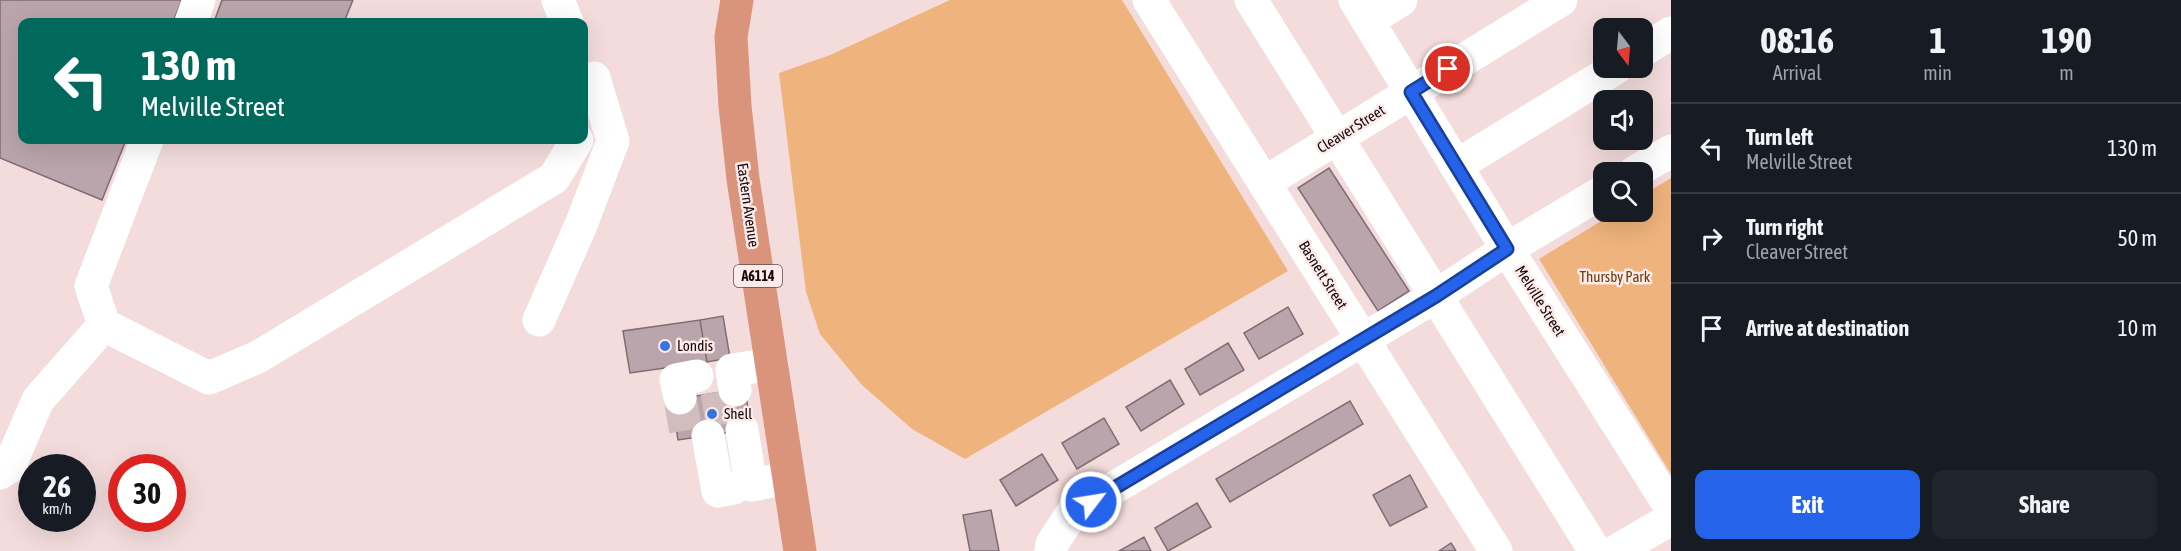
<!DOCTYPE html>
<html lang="en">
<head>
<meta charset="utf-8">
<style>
	:root { --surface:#171b24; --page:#20242c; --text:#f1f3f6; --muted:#9ea1a6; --line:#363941; --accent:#2563eb }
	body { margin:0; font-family:"Asap Condensed",sans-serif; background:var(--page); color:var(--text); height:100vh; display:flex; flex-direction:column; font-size:22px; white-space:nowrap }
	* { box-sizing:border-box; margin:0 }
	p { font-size:20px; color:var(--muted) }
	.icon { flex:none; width:33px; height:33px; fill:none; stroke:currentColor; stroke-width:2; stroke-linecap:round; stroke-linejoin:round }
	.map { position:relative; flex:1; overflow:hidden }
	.details { display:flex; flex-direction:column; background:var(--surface); width:510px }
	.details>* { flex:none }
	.top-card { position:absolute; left:18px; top:18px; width:570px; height:126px; border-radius:12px; box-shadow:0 6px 24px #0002; background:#00695c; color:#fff; overflow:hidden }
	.needle { width:39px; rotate:164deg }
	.tools { position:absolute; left:1593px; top:18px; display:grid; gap:12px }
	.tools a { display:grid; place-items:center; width:60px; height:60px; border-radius:12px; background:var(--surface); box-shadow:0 6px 24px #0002; font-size:30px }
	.speed { position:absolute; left:18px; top:454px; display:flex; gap:12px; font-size:30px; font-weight:700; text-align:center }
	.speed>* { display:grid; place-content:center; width:78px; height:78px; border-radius:50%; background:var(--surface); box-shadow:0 6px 24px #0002; line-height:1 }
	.speed small { font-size:15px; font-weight:400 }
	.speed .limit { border:9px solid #d22; background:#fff; color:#111 }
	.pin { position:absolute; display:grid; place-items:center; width:51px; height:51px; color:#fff; margin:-26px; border:3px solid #fff; border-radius:50%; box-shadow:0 2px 6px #0007 }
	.me { position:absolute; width:66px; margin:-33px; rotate:59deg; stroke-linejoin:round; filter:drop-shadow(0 0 4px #0008) }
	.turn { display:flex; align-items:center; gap:21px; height:126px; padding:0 24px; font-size:27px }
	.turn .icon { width:78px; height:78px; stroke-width:2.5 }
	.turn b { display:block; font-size:42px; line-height:51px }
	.eta { display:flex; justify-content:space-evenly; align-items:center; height:102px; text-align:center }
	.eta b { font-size:36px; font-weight:700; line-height:42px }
	.cta { display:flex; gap:12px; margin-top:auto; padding:12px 24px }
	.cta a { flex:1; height:69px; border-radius:12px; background:var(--accent); color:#fff; font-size:24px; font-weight:700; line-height:69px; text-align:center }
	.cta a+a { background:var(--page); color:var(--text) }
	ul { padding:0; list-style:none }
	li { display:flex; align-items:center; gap:18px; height:90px; padding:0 24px; border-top:2px solid var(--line) }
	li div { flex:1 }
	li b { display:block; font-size:22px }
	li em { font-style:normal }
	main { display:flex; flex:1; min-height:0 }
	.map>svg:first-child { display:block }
	.green { fill:#efb37d }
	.building { fill:#baa5ad; stroke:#7f6c73; stroke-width:1.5 }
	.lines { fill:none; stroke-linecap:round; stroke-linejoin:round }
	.minor-tunnel { stroke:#d2bdbd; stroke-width:33; stroke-dasharray:33 16; stroke-linecap:butt }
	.minor { stroke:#fff; stroke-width:33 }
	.highway { stroke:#da947c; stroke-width:33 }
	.route-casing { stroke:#184099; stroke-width:15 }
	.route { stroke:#2563eb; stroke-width:10 }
	.poi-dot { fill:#3375e3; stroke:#feeaea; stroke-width:2 }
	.labels { text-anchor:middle; stroke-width:5; stroke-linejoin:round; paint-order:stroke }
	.shield { fill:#feeaea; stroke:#5a4e4e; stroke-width:1.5 }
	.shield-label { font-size:14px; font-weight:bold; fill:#130b0b }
	.street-label { font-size:15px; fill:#130b0b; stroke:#feeaea }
	.park-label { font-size:15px; fill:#6b3d07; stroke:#feeaea }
	.poi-label { font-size:15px; fill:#130b0b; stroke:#feeaea; text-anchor:start }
</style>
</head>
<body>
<main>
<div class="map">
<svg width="1671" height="551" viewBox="0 0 1671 551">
	<rect width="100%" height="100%" fill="#f4dcdc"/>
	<!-- green -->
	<path class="green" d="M950 0H1122L1288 271 965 459 912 429 862 385 820 334 806 292 779 73 830 55Z
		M1671 178V474L1539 259 1616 212H1642L1643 195Z"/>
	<!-- building -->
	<path class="building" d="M0 0H182L173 22H22V140H126L102 200 0 158Z
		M222 0H353L344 22H214Z
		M1329 168 1409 291 1378 311 1298 188Z
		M1288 307 1303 334 1259 359 1244 333Z
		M723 316 730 358 707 362 700 320Z
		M700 320 707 362 630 373 623 331Z
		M1228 343 1244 370 1200 395 1185 369Z
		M1170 380 1184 404 1141 431 1126 407Z
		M745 388 751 429 678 440 672 400Z
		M1350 401 1363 424 1230 502 1216 479Z
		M1104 418 1119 444 1077 469 1062 443Z
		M1042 454 1058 480 1016 506 1000 480Z
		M1410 475 1427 507 1390 526 1373 495Z
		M1197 503 1211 527 1168 551 1155 528Z
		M991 510 999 551H970L963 515Z
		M1144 537 1151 551H1119Z
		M1451 543 1456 551H1439Z"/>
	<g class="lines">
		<!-- minor-tunnel -->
		<path class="minor-tunnel" d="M717 392 724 433
			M680 398 687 439"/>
		<!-- minor -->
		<path class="minor" d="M558 0 567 22
			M1149 0 1496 551
			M1251 0 1595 551
			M1355 0 1507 249 1671 508
			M1368 21 1401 0
			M191 22 199 0
			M1642 51 1671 33
			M147 140 91 286 104 325 209 378 258 357 554 178 577 140
			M1456 166 1616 68
			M1635 172 1671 151
			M1264 183 1561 0
			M539 320 581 225 613 141 594 78
			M735 390 732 370 772 364
			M680 398 676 380 697 376
			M742 430 751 485 789 478
			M708 436 718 491 734 488
			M0 473 9 467 38 400 104 325
			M1051 551 1052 544 1072 513 1436 296 1507 249 1604 191
			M1616 551 1671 519"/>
		<!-- highway -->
		<path class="highway" d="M737 0 731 37 735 106 743 179 800 551"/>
	</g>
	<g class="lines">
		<!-- route casing -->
		<g class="route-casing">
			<path id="route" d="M1091 502 1436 296 1507 249 1411 92 1448 69"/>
		</g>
		<!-- route -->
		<use href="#route" class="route"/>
	</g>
	<!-- markers -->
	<g class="poi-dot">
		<circle cx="665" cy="346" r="6"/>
		<circle cx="712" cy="414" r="6"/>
	</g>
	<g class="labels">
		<!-- shield labels -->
		<rect class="shield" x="734" y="265" width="48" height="22" rx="4.5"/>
		<g class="shield-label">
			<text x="758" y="281">A6114</text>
		</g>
		<!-- street labels -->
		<g class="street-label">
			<text transform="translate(1351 129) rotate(-32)" y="5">Cleaver Street</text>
			<text transform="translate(748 205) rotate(82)" y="5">Eastern Avenue</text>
			<text transform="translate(1323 275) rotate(58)" y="5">Basnett Street</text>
			<text transform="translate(1540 301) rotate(58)" y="5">Melville Street</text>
		</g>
		<!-- park labels -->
		<g class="park-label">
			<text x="1615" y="282">Thursby Park</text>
		</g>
		<!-- poi labels -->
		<g class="poi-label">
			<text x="677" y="351">Londis</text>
			<text x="724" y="419">Shell</text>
		</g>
	</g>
</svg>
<div class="tools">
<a><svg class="needle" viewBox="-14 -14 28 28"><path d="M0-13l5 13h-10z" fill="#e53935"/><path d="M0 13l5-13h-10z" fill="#9ea1a6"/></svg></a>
<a><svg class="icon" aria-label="sound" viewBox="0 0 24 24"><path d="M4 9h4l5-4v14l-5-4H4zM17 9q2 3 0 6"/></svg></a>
<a><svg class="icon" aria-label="search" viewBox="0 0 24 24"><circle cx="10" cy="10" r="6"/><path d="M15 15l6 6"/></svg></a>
</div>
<div class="speed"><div>26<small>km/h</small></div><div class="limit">30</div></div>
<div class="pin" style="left:1448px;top:69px;background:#d93025"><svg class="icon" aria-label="arrive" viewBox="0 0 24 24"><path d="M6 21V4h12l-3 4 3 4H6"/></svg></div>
<svg class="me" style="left:1091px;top:502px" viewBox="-20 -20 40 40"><circle r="17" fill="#2563eb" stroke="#fff" stroke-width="3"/><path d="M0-11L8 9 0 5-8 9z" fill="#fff"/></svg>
<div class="top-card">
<div class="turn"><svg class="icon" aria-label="left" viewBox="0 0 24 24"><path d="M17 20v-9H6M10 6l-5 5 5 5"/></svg><div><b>130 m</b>Melville Street</div></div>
</div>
</div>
<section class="details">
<div class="eta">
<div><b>08:16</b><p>Arrival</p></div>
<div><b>1</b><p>min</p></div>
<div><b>190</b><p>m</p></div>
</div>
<ul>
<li><svg class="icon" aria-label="left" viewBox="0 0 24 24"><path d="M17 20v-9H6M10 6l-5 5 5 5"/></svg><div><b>Turn left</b><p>Melville Street</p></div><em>130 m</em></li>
<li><svg class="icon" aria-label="right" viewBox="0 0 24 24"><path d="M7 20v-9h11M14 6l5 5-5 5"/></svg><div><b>Turn right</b><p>Cleaver Street</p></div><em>50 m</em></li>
<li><svg class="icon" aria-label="arrive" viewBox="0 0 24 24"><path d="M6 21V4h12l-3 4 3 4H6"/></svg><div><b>Arrive at destination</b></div><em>10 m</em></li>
</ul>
<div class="cta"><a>Exit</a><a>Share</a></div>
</section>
</main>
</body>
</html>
